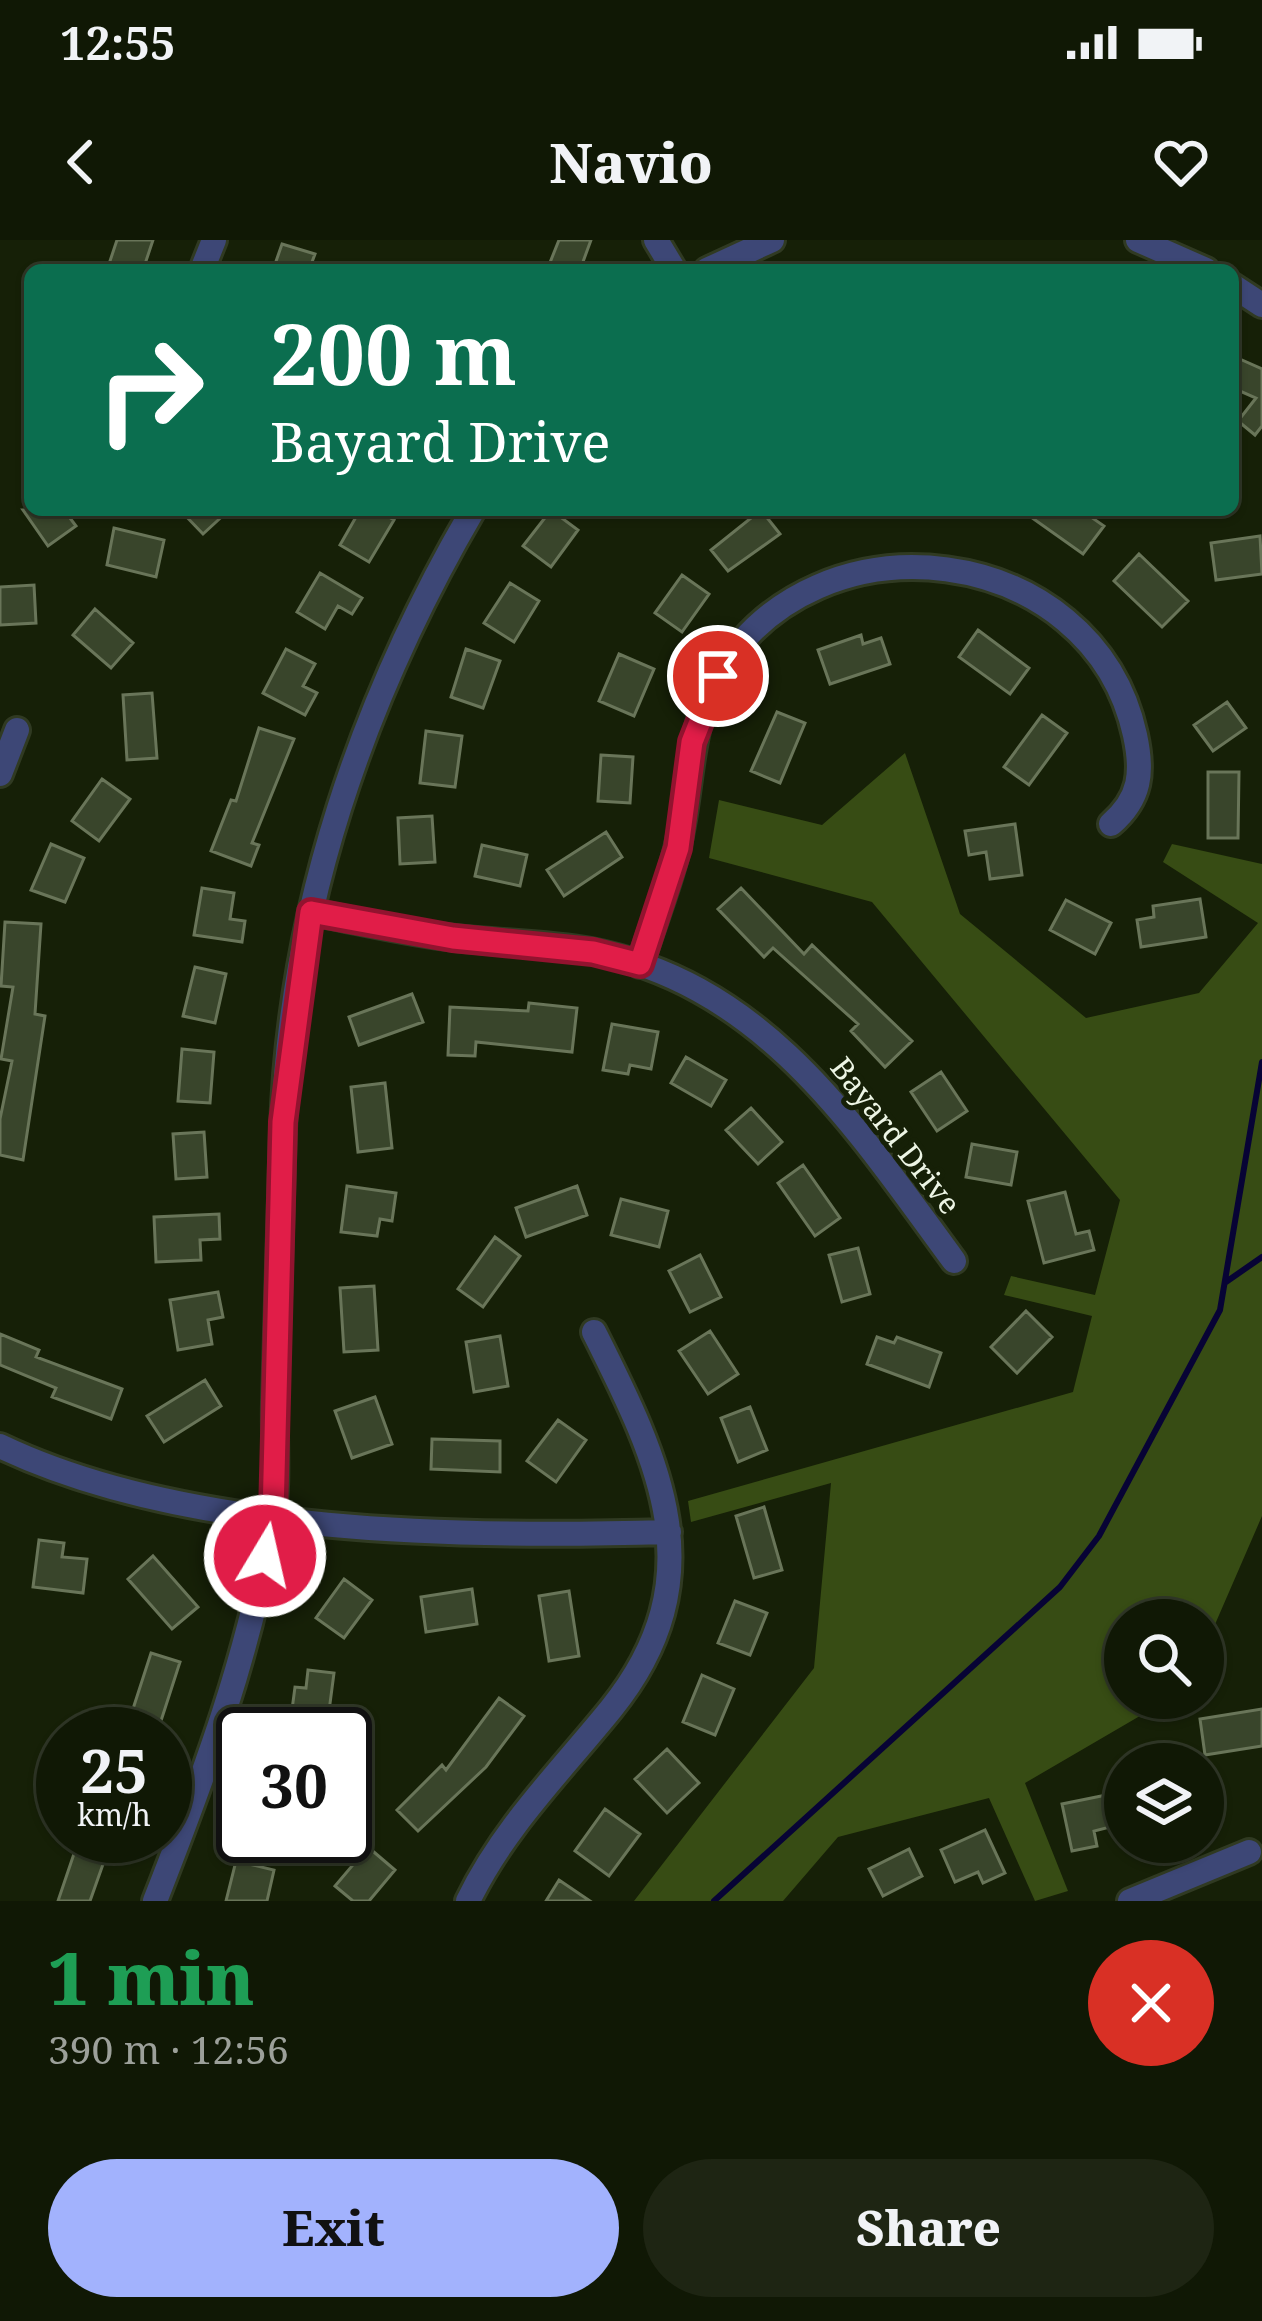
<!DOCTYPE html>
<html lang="en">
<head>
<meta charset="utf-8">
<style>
	:root { --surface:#101805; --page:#1e2513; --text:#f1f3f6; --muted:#9ca09a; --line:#303727; --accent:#a2b2fd }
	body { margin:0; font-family:"Noto Serif",serif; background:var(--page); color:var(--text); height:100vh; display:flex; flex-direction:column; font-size:45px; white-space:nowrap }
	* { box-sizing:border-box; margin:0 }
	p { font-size:39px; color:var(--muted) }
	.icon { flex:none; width:66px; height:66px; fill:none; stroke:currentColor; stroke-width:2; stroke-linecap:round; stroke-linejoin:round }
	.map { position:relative; height:1661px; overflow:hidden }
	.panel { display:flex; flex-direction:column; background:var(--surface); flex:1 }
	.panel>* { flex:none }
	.top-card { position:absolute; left:24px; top:24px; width:1215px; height:252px; border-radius:18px; box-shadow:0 3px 9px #0004,0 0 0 3px var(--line); background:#0b6e4f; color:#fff; overflow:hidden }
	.fabs { position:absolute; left:1104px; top:1359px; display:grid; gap:24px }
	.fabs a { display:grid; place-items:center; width:120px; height:120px; border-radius:50%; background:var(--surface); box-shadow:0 3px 9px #0004,0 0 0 3px var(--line); font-size:60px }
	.speed { position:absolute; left:36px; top:1467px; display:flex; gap:24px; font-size:60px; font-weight:700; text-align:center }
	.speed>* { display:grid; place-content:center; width:156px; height:156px; border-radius:50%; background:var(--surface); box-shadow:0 3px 9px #0004,0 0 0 3px var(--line); line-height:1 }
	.speed small { font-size:30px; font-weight:400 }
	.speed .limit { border:6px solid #111; border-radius:18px; background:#fff; color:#111 }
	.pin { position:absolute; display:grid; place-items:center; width:102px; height:102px; color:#fff; margin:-51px; border:6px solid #fff; border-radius:50%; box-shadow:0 3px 12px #0007 }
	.me { position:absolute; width:132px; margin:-66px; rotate:9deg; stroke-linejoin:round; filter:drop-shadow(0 0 9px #0008) }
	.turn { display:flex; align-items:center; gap:42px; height:252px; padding:0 48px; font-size:54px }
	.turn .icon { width:156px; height:156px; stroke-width:2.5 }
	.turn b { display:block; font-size:84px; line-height:102px }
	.round { display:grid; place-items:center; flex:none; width:126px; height:126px; border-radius:63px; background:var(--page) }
	.overview { display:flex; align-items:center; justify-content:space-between; height:204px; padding:0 48px }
	h1 { font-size:72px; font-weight:800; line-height:90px; color:#1e9e55 }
	.button { display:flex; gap:24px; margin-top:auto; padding:24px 48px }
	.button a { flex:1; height:138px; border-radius:72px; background:var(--accent); color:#111; font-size:48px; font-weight:800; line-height:138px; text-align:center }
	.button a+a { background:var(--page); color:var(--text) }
	.status { display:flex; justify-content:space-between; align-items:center; height:84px; padding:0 60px; background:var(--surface); direction:ltr }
	.status svg { height:33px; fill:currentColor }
	header { display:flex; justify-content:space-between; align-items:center; height:156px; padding:0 48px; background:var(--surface); font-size:54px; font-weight:800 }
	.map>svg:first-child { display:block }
	.green { fill:#374c14 }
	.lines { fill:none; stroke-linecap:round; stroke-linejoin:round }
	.stream { stroke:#070335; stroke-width:6 }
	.building { fill:#39452b; stroke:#697559; stroke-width:3 }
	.minor-casing { stroke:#303a22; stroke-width:30 }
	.minor { stroke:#3d4776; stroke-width:24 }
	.route-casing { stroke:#92132f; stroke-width:30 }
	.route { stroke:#e11d48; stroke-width:21 }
	.labels { text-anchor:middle; stroke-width:10; stroke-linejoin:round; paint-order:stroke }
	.street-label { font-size:30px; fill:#edf5e5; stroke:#162007 }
</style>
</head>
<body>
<div class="status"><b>12:55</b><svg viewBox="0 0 49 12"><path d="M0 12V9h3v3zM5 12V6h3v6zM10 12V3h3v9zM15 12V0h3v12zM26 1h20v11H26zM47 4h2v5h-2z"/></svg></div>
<header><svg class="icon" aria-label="back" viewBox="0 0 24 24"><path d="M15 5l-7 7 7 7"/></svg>Navio<svg class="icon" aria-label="heart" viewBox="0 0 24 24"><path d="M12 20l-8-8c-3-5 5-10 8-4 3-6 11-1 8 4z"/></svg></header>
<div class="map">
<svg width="1262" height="1661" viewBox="0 0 1262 1661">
	<rect width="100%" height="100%" fill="#162007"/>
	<!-- green -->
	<path class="green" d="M905 513 960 674 1086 778 1199 753 1258 683 1163 622 1172 604 1262 624V1276L1203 1412V1380H1125V1458H1164L1157 1466 1025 1543 1068 1651 1035 1661 989 1558 838 1597 783 1661H634L814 1428 831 1243 691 1282 688 1261 1073 1152 1092 1076 1004 1055 1011 1036 1095 1055 1120 960 872 662 709 618 719 560 822 585Z"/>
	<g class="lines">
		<!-- stream -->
		<path class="stream" d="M1226 1042 1262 1017
			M714 1661 1060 1347 1099 1296 1220 1070 1262 822"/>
	</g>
	<!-- building -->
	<path class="building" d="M117 0H153L143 30H107Z
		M559 0H591L580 30H547Z
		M282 4 315 14 309 30H273Z
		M1233 116 1262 129V186L1255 195 1238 181 1256 158 1233 148Z
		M23 270H64L76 286 48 306Z
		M180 270H229L203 294Z
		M360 270H377L394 280 369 322 340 305Z
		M551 270 578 290 551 327 523 306Z
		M761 270 780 294 728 331 711 310Z
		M1021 270H1081L1104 286 1083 314Z
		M114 288 164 300 156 337 107 325Z
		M1260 296 1262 334 1216 340 1211 303Z
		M1139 314 1188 361 1162 387 1114 341Z
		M320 333 362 358 352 374 338 366 325 389 297 372Z
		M682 335 709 354 682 392 655 373Z
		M510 343 539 361 514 402 484 383Z
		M34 345 36 383 0 385V347Z
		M95 369 133 403 111 428 73 395Z
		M978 390 1029 428 1010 454 959 417Z
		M861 395 863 404 881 398 890 424 830 444 818 410Z
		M286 409 315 424 303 446 317 453 305 475 263 453Z
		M466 409 500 421 483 468 451 457Z
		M619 414 654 429 634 476 599 461Z
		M152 453 157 518 127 520 123 455Z
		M1227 462 1246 488 1213 511 1194 485Z
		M777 472 805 483 780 543 751 531Z
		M1042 475 1067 493 1029 545 1004 527Z
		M259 488 294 499 252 603 259 605 251 626 211 611 231 560 236 561Z
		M426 491 462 496 455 547 420 543Z
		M601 515 633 517 630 563 598 561Z
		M1208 532H1239L1238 598H1208Z
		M102 539 130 559 99 601 72 581Z
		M432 576 435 622 400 624 398 578Z
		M1015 584 1022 635 990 639 986 612 969 615 965 591Z
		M606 592 622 617 564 656 547 630Z
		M51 604 84 618 65 662 31 650Z
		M482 605 527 615 520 646 475 636Z
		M202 648 234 653 230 679 245 681 242 702 194 695Z
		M741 648 804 714 812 705 912 801 885 827 851 791 858 784 773 708 764 717 718 669Z
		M1200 659 1206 697 1141 707 1137 680 1154 677 1153 666Z
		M1066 660 1111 683 1095 714 1050 690Z
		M5 682 41 684 35 774 45 776 23 920 0 915V879L12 821 1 819 13 747 1 746Z
		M195 727 226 734 215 783 183 776Z
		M412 754 423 782 359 805 349 777Z
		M529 763 577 768 572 812 476 802 475 816 448 815 450 767 528 771Z
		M612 784 658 792 651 829 630 825 628 834 603 830Z
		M182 809 214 812 210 863 178 861Z
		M686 817 726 840 711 866 671 843Z
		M941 832 967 871 937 891 911 852Z
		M385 843 392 908 358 912 351 847Z
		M751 868 782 902 758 924 726 890Z
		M204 892 207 937 176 939 173 894Z
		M972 904 1017 912 1011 945 966 937Z
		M803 925 840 978 815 996 778 943Z
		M347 946 396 953 392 981 380 979 377 996 341 992Z
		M577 946 587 975 526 997 516 968Z
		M1065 952 1076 994 1089 991 1094 1010 1044 1023 1028 961Z
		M621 959 668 971 659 1007 611 995Z
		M219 974 220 999 200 1000 201 1020 156 1022 154 977Z
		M495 997 520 1016 483 1067 458 1049Z
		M858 1008 870 1054 842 1062 829 1015Z
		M700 1015 721 1057 690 1072 669 1031Z
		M374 1046 378 1110 344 1112 340 1048Z
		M218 1052 223 1077 208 1080 212 1104 178 1110 170 1060Z
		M1026 1071 1052 1097 1017 1133 991 1107Z
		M710 1091 738 1134 708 1154 679 1111Z
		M0 1094 39 1110 36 1117 122 1149 111 1179 52 1157 56 1148 0 1125Z
		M500 1096 508 1146 474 1152 466 1102Z
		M877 1097 894 1103 897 1097 941 1113 929 1147 867 1124Z
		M205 1140 221 1166 164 1202 147 1176Z
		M375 1157 392 1204 352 1218 335 1171Z
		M750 1167 767 1210 738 1222 721 1178Z
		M558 1180 586 1200 556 1242 527 1221Z
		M432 1199 500 1201V1232L431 1229Z
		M764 1267 782 1330 754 1338 736 1276Z
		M39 1300 64 1303 62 1317 87 1319 83 1353 33 1347Z
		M153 1316 198 1367 172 1389 128 1339Z
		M344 1339 372 1360 344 1398 316 1378Z
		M472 1349 477 1384 426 1392 421 1357Z
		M569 1351 579 1416 549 1421 539 1356Z
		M735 1361 767 1373 750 1415 718 1403Z
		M151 1413 180 1422 160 1484 131 1475Z
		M308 1430 334 1433 326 1494 289 1492 295 1447 306 1448Z
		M702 1435 734 1449 715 1495 683 1482Z
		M499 1458 524 1476 486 1527 418 1591 397 1570 442 1525 446 1530Z
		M1262 1469V1506L1205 1515 1200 1479Z
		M667 1509 699 1543 667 1573 635 1539Z
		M1111 1554 1118 1585 1094 1591 1097 1606 1072 1611 1062 1564Z
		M605 1569 640 1594 609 1636 575 1611Z
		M985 1590 1005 1633 983 1643 978 1632 955 1642 941 1610Z
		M80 1596H113L90 1661H58Z
		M368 1607 395 1630 369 1661H353L335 1646Z
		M909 1609 922 1636 883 1656 869 1629Z
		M236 1621 274 1630 267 1661H226Z
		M559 1640 590 1661H546Z"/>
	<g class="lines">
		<!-- minor casing -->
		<g class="minor-casing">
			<path id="minor" d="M656 0 674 30
				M1138 0 1206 30
				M202 30 214 0
				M707 30 772 0
				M1233 46 1262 65
				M0 534 17 490
				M311 672C359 681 407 693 455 698 500 703 546 703 591 711 766 745 856 888 954 1021
				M640 725C654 679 674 633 682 585 692 533 690 485 718 436 814 267 1093 301 1135 495 1143 532 1141 558 1111 584
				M0 1206C186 1295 464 1298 669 1292
				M155 1661C204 1536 250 1413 272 1280 278 1242 274 1200 275 1162 278 1071 280 980 283 889 290 669 363 458 473 270
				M468 1661C504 1587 560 1532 611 1469 717 1338 659 1221 594 1092
				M1130 1661 1249 1612"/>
		</g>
		<!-- minor -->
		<use href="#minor" class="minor"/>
	</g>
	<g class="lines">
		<!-- route casing -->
		<g class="route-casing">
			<path id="route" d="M265 1316 273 1275 283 882 311 672 453 698 593 712 640 724 678 608 692 502 718 436"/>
		</g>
		<!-- route -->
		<use href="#route" class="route"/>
	</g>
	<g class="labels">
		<!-- street labels -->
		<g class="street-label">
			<text transform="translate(895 896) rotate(52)" y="10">Bayard Drive</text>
		</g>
	</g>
</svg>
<div class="fabs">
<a><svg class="icon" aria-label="search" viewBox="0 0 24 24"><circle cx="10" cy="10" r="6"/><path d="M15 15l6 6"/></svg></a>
<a><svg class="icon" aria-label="layers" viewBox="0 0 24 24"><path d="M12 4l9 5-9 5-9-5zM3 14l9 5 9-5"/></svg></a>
</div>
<div class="speed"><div>25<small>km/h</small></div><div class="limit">30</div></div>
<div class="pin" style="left:718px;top:436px;background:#d93025"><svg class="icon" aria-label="arrive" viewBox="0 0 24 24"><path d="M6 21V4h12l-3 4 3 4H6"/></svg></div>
<svg class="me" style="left:265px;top:1316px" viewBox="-20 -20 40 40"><circle r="17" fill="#e11d48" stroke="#fff" stroke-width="3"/><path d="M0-11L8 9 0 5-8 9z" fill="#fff"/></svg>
<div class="top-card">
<div class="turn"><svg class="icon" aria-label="right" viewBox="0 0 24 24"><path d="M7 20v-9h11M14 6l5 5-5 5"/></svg><div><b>200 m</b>Bayard Drive</div></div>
</div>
</div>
<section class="panel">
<div class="overview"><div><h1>1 min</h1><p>390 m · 12:56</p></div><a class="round" style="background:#d93025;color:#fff"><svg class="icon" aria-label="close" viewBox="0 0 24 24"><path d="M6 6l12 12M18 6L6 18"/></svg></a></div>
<div class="button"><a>Exit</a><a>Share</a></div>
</section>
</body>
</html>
